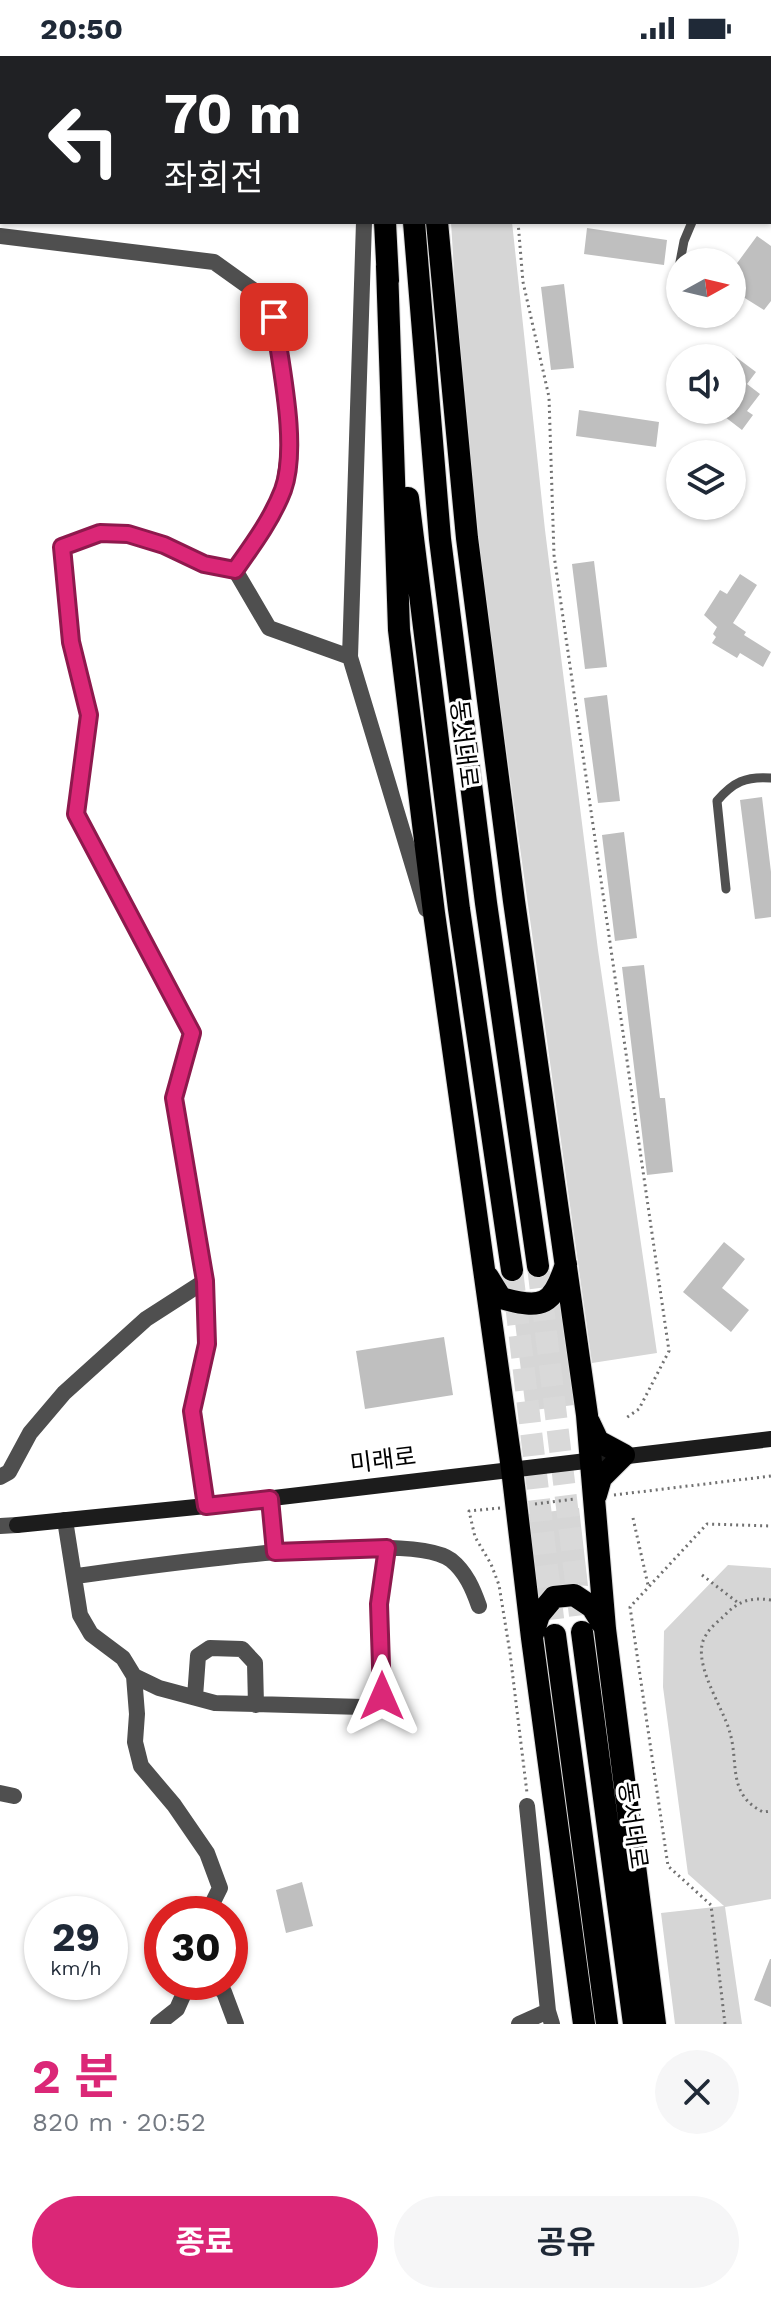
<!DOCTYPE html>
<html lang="ko">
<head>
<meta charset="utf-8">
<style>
	:root { --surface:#fff; --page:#f6f6f7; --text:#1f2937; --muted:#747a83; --accent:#db2777 }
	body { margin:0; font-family:"Work Sans","Noto Sans KR",sans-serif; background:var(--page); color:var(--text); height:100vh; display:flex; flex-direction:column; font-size:30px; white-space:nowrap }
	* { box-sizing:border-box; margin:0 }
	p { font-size:26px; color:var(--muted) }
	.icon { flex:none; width:44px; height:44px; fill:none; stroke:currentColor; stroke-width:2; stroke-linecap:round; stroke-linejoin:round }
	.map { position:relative; height:1968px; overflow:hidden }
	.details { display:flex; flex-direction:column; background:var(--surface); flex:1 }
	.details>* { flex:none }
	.guide { position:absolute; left:0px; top:0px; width:772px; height:168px; box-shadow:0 2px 6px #0004; background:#202124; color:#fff; overflow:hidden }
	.needle { width:52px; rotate:82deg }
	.controls { position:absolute; left:666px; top:192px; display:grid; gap:16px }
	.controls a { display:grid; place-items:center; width:80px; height:80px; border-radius:50%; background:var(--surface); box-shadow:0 2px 6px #0004; font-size:40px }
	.speed { position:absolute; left:24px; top:1840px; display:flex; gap:16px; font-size:40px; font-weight:700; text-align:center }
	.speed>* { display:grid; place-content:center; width:104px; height:104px; border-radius:50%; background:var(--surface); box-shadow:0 2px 6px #0004; line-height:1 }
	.speed small { font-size:20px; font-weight:400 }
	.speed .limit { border:12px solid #d22; background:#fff; color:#111 }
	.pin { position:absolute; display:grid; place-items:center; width:68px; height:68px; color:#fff; margin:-34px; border-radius:16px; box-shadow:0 4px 12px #0006 }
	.me { position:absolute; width:88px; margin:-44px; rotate:0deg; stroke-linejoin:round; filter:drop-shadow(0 0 6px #0008) }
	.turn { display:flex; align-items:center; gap:28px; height:168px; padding:0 32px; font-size:36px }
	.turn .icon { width:104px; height:104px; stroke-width:2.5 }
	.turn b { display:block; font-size:56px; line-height:68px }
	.round { display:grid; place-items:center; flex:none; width:84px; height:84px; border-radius:42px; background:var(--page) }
	.summary { display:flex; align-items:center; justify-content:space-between; height:136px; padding:0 32px }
	h1 { font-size:48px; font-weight:700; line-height:60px; color:var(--accent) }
	.cta { display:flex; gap:16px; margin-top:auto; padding:16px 32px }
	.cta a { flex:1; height:92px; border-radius:48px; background:var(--accent); color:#fff; font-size:32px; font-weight:700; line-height:92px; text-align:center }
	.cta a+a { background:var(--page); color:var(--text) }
	.status { display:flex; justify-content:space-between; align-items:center; height:56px; padding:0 40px; background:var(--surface); direction:ltr }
	.status svg { height:22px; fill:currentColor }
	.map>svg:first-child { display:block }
	.green { fill:#d6d6d6 }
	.building { fill:#bfbfbf }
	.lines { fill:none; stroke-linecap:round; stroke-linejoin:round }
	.trunk-tunnel { stroke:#d9d9d9; stroke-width:22; stroke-dasharray:22 11; stroke-linecap:butt }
	.trunk-casing { stroke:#dbdbdb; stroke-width:24 }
	.path { stroke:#717171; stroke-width:3; stroke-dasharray:2 4; stroke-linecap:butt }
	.service { stroke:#4f4f4f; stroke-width:9 }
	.minor { stroke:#4f4f4f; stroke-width:16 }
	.tertiary { stroke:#4f4f4f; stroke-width:16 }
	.secondary { stroke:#1c1c1c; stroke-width:16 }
	.trunk { stroke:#000; stroke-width:22 }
	.route-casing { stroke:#8e194d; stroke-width:20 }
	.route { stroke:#db2777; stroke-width:14 }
	.labels { text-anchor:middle; stroke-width:6; stroke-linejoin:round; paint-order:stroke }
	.street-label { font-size:24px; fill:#000; stroke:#fff }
</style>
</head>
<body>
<div class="status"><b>20:50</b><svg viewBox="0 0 49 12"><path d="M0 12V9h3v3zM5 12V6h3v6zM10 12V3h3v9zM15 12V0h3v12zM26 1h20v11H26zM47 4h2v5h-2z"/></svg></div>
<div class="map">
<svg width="771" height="1968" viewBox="0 0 771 1968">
	<rect width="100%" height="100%" fill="#fff"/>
	<!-- green -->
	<path class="green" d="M451 166H512L545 474 598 894 657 1297 592 1307 477 484 456 248Z
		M564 1242 578 1344 574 1349 526 1355 514 1258 548 1254Z
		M579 1452 588 1530C564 1527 551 1532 533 1547L522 1459Z
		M728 1509 771 1512V1843L725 1851 742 1968H675L661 1857 724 1850 688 1818 663 1631 664 1575Z"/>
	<!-- building -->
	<path class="building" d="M587 172 667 184 664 209 584 198Z
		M757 180 771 190V245L764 254 732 234V214Z
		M564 228 574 312 551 314 541 231Z
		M732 298 756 316 747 328 760 338 747 355 753 359 742 374 716 354H732Z
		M579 354 659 366 656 391 576 380Z
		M594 505 607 611 585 613 572 508Z
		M740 518 757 529 733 567 746 576 744 579 771 596 763 611 740 597 737 602 712 587 716 581 713 578 717 571 704 559 720 534 727 538Z
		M607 639 620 745 598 747 584 642Z
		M762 741 771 816V861L755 863 740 744Z
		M624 776 637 882 615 885 602 779Z
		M644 909 660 1042H665L673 1116 647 1119 622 911Z
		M724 1186 745 1203 722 1232 749 1254 731 1276 683 1236Z
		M444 1281 453 1339 365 1353 356 1295Z
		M302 1826 313 1870 286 1877 276 1834Z
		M770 1903H771V1951L754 1944Z"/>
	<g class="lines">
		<!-- trunk-tunnel -->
		<path class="trunk-tunnel" d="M538 1210 582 1576
			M512 1214 555 1579"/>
		<!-- trunk casing -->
		<g class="trunk-casing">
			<path id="trunk" d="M378 0V2
				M405 0V2
				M424 0V2
				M385 166 388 225
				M414 166 440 483 486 847 538 1210
				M437 166 467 482 514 845 587 1359 605 1573 655 1968
				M387 210 399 574 434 857 512 1413 532 1582 584 1968
				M408 442 459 853 512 1214
				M488 1221 501 1242C543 1254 553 1249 566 1208
				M589 1366 598 1385 624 1399 601 1422 596 1439
				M582 1576 634 1968
				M533 1578 539 1559 554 1541 574 1539 592 1551 605 1572
				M555 1579 607 1968"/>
		</g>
		<!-- path -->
		<path class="path" d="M510 0 511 2
			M518 166 523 226 549 341 554 499 669 1295 639 1353 626 1362
			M614 1439 771 1420
			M535 1448 575 1443
			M500 1452 469 1455 475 1481 491 1508 499 1529 510 1597 527 1737
			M633 1462 648 1529
			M702 1519 737 1546
			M771 1544C749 1541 738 1545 723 1561 717 1566 710 1572 706 1579 689 1604 724 1652 730 1677 739 1708 727 1738 763 1756L771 1755
			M725 1968 711 1849 668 1810 630 1551 707 1468 771 1470"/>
		<!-- service -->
		<path class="service" d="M77 2 86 0
			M0 43 2 42
			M770 45 771 44
			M770 131 771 133
			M680 206 684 185 692 166
			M676 226 680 207
			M726 833 717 745C733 726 746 720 771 722"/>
		<!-- minor -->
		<path class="minor" d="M364 166 350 601 426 853
			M0 180 214 206 256 236 274 261 288 369V399L283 433 258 482 235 514
			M235 514 269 572 350 601
			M0 1421 9 1416 30 1377 64 1337 146 1263 205 1225
			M270 1443 275 1496
			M206 1450 192 1355 207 1288 205 1225 174 1042 192 977 76 758 89 659 71 586 62 491 100 477 128 478 164 489 204 508 235 514
			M65 1464 80 1559 91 1578 123 1602 134 1620 137 1658 135 1686 141 1710 174 1749 207 1797 220 1832 207 1858
			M75 1520C138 1512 408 1471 451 1504 466 1516 473 1533 479 1550
			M134 1620 159 1632 215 1647 363 1651 382 1640 379 1548 387 1492
			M195 1641 198 1600 210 1592 242 1593 255 1607 256 1649
			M0 1737 14 1740
			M527 1750 548 1955 552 1968
			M212 1926 224 1936 236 1968
			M158 1968 177 1953 189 1926
			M519 1968 548 1955"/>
		<!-- tertiary -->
		<path class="tertiary" d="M0 1470 17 1469"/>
		<!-- secondary -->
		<path class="secondary" d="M17 1469 206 1450 771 1383"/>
		<!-- trunk -->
		<use href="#trunk" class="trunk"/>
	</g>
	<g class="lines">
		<!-- route casing -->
		<g class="route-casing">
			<path id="route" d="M274 261C280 308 299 390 283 434 272 463 252 490 235 514L204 508 164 489 128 478 100 477 62 491 71 586 89 659 76 758 192 977 174 1042 205 1225 207 1288 192 1355 206 1450 270 1443 275 1496 387 1492 379 1548 382 1640"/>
		</g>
		<!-- route -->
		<use href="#route" class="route"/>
	</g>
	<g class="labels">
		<!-- street labels -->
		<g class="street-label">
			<text transform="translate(464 688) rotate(83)" y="8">동서대로</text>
			<text transform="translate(383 1404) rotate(-7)" y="8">미래로</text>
			<text transform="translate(633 1769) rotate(82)" y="8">동서대로</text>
		</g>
	</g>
</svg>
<div class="controls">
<a><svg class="needle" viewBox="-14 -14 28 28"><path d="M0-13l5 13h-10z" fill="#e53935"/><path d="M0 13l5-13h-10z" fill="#747a83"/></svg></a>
<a><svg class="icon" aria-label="sound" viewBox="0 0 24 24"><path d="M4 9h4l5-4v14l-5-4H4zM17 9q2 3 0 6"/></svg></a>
<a><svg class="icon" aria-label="layers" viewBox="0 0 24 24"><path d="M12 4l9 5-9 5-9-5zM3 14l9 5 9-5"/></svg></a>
</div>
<div class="speed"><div>29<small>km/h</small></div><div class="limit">30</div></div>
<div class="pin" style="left:274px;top:261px;background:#d93025"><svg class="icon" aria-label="arrive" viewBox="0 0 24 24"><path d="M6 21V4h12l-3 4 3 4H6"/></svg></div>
<svg class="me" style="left:382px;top:1640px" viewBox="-20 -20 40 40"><path d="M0-17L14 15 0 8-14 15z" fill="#db2777" stroke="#fff" stroke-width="4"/></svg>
<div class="guide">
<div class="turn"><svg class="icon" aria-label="left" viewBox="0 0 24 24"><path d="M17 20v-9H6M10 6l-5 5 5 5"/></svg><div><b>70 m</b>좌회전</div></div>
</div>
</div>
<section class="details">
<div class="summary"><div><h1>2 분</h1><p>820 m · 20:52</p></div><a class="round"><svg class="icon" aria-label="close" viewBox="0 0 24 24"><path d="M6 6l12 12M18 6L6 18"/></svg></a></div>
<div class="cta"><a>종료</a><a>공유</a></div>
</section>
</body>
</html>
